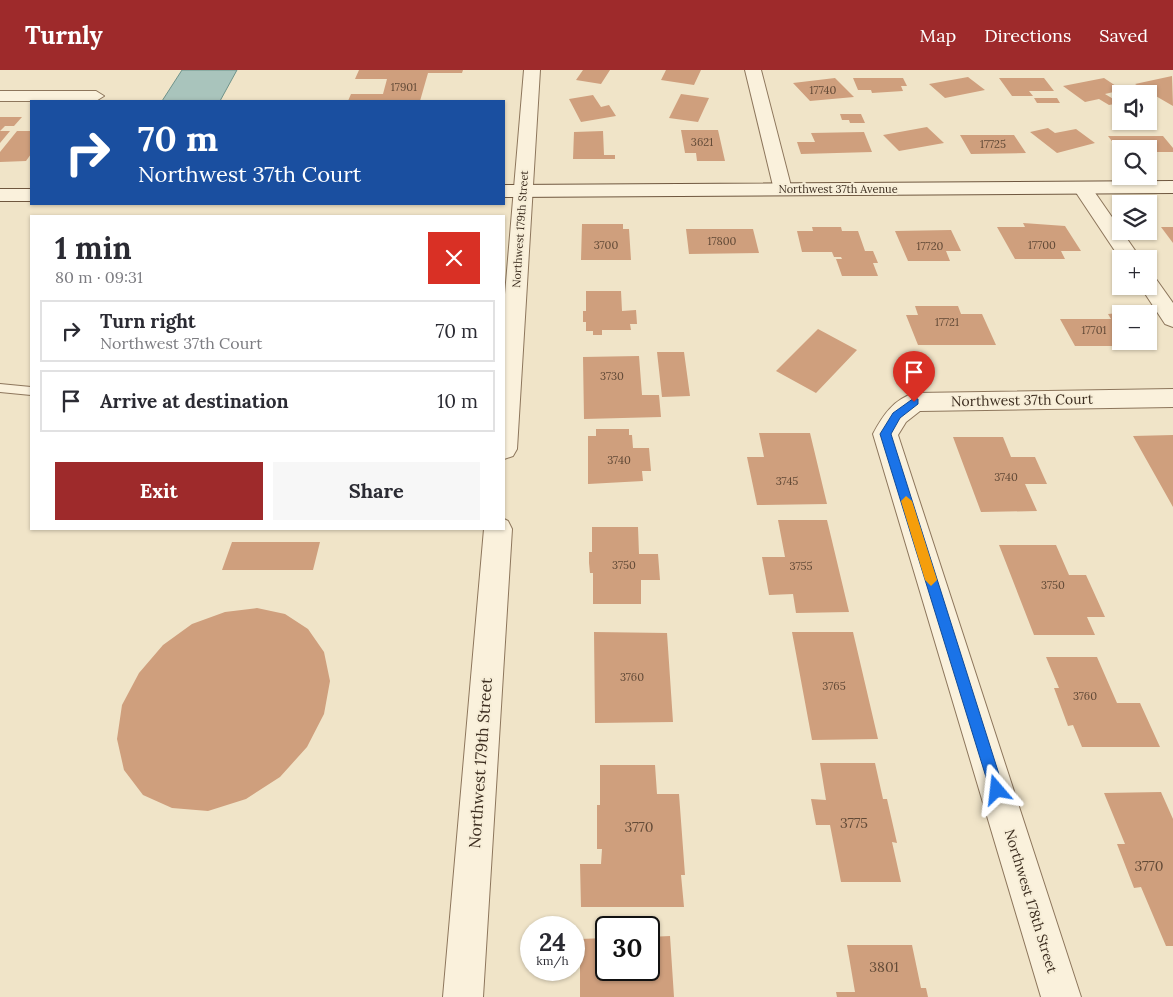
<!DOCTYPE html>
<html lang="en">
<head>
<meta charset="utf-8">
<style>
	:root { --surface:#fff; --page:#f7f7f7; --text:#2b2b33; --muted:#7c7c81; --line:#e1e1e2; --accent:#9e2a2b }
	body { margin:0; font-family:Lora,serif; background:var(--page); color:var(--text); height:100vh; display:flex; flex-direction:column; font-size:19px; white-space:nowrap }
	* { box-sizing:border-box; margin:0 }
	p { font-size:16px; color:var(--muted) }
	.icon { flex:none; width:28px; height:28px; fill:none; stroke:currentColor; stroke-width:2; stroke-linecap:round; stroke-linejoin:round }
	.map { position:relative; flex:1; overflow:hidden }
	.panel { position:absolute; left:30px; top:145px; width:475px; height:315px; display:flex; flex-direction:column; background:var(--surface); border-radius:0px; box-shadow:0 1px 4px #0004 }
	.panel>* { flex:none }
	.guide { position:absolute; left:30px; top:30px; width:475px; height:105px; border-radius:0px; box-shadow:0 1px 4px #0004; background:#1a4fa0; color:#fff; overflow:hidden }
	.controls { position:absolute; left:1112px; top:15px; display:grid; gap:10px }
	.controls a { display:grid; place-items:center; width:45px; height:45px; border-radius:0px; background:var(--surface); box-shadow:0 1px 4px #0004; font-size:25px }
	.speed { position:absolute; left:520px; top:846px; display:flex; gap:10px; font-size:25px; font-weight:700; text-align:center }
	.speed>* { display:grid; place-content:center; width:65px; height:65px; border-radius:50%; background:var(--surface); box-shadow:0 1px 4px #0004; line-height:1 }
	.speed small { font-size:12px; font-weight:400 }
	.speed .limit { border:2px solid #111; border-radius:8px; background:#fff; color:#111 }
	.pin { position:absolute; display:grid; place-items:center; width:42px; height:42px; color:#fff; margin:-51px -21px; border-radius:50% 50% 50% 0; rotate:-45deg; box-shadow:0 0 5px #0007 }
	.pin .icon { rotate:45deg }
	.me { position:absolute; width:55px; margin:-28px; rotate:343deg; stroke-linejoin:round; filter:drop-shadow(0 0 4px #0008) }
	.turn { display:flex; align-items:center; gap:18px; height:105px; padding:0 25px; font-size:22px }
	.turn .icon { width:65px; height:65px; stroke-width:2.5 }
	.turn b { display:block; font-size:35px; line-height:42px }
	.round { display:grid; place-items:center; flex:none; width:52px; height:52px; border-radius:0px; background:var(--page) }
	.head { display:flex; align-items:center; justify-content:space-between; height:85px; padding:0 25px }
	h1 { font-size:30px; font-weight:700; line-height:38px }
	.action { display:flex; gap:10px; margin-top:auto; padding:10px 25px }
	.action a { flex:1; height:58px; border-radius:0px; background:var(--accent); color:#fff; font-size:20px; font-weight:700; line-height:58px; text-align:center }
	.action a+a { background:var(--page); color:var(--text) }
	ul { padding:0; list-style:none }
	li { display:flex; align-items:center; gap:15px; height:62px; margin:0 10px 8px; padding:0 15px; border:2px solid var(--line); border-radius:0px }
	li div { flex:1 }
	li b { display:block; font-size:19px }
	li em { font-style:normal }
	header { display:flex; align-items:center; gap:30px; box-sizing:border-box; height:70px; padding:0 25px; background:var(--accent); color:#fff }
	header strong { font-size:24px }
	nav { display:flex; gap:28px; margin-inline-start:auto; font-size:18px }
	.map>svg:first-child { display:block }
	.water { fill:#a9c4bc; stroke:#6f938a }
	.building { fill:#cf9f7d }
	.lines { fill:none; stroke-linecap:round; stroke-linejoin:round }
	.lane-casing { stroke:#8d765c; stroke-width:2 }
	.street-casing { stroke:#8d765c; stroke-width:2 }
	.secondary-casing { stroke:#6f573f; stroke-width:2 }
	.lane { fill:#faf1dc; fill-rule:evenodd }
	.street { fill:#faf1dc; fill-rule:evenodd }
	.secondary { fill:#faf1dc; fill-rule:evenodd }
	.route { fill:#1a73e8; stroke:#114b97 }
	.slow { fill:#f59e0b }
	.labels { text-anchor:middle; stroke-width:4; stroke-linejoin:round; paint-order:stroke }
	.number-label { font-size:11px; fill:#624a37 }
	.far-street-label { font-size:11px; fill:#3d2e20; stroke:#f7eed8 }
	.street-label { font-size:14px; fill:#3d2e20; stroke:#f7eed8 }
	.near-number-label { font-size:14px; fill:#624a37 }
	.near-street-label { font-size:16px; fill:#3d2e20; stroke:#f7eed8 }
</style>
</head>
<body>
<header>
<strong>Turnly</strong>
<nav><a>Map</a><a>Directions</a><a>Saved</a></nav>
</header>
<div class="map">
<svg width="1173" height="927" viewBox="0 0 1173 927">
	<rect width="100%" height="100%" fill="#f0e4c8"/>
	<!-- water -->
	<path class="water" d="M182 0H237L220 31H162Z"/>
	<!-- building -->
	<path class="building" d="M359 0H463L462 3H428L420 31H348L351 24H383L387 9H355Z
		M583 0H610L601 14 576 10Z
		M666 0H701L694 15 661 10Z
		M1172 6 1173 36 1135 14Z
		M968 7 985 20 945 28 929 14Z
		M835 8 854 27 810 31 793 13Z
		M853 8H903L907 16H901L903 21 872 23 871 20H858Z
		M999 8H1044L1054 21H1029L1033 26H1012Z
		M1104 8 1122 20 1105 24 1120 33 1109 35 1099 29 1085 32 1063 16Z
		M681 24 709 28 698 52 669 48Z
		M593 25 601 37 609 35 616 46 581 52 569 29Z
		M1034 28H1057L1060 33H1037Z
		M840 44H861L865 53H850L849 50H842Z
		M0 47H22L14 56H5L0 61H10L0 73Z
		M927 57 944 73 899 81 883 65Z
		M1048 58 1055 63 1076 59 1095 73 1057 83 1030 62Z
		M681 60H718L725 91H697L696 83H685Z
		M17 61H31V84L26 91 0 92V82Z
		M603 61 604 85H615V89H573L574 62Z
		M864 62 872 82 801 84 797 72H815L811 63Z
		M960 65H1014L1026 83 971 84Z
		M1108 66H1163L1173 78V82H1149V79H1121L1120 82Z
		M1023 153 1065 156 1081 181H1061L1065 189H1015L997 157H1025Z
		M582 154H623V159H629L631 190H581Z
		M812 157H841L842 161H858L865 181H873L878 193H873L878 206H842L836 189H842L841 187H834L832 182H802L797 161H813Z
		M1161 157H1173V173Z
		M686 159H753L759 183 689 184Z
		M951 160 961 181H946L950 191H908L895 161Z
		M586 221H621L622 241 636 240 637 254H630L631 260H602V265H593V261H586V252H583V241H586Z
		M915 236H958L961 244H982L996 275H918L906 245H918Z
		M1119 243 1121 247V271H1140L1143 276H1075L1060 249H1111L1108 244Z
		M818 259 857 280 816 323 776 301Z
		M657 282H684L690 326 662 327Z
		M639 286 642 325H659L661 347 584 349 583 287Z
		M596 359H629V365H632L633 378H649L651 401H642L643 411 588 414V366H596Z
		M759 363H810L827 434 757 435 747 387H764Z
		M1173 365V437L1133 366Z
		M953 367H1003L1011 387H1035L1047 414H1025L1037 441 981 442Z
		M778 450H827L849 542 796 543 793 524 769 525 762 487H785Z
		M592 457H638L639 484H658L660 510H641V534H593V503H590L589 493V482H592Z
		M232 472H320L313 500H222Z
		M999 475H1056L1069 505H1086L1105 547H1087L1095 565H1034Z
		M257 538 285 544 308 559 324 582 330 611 324 644 307 677 280 707 246 729 208 741 172 738 143 725 124 700 117 669 122 635 139 603 163 575 192 554 225 542Z
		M594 562 667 563 673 652 595 653Z
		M792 562H853L878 669 812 670Z
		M1046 587H1097L1117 633H1140L1160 677H1082L1073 655 1068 656 1054 618H1059Z
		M820 693H875L883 729H887L897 773 892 772 901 812H841L830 755H816L811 729 826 730Z
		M600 695H655L657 724H679L685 805H681L684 837H581L580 794H601L602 779H597V735H600Z
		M1161 722 1173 749V876H1166L1141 817 1134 818 1117 774H1125L1104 723Z
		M670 866 674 927H580V869L606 868V900H649V867Z
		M847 875H912L921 918H926L928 927H837L836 922H855Z"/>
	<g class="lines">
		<!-- lane casing -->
		<g class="lane-casing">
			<path id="lane" d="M0 314 31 317V325L0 322Z"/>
		</g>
		<!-- street casing -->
		<g class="street-casing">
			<path id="street" d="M524 0H540L517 379 513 386 504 389V236Z
				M745 0H761L792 120 790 124H776L774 120Z
				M0 21H96L104 26 96 31H0Z
				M1082 112 1089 114 1141 189 1121 190 1073 118 1075 114Z
				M1149 207 1156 209 1173 233V257L1165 254 1140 216H1149Z
				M1173 319V337L920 341 906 352 898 365 1081 927H1041L873 364C883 345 894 329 915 323Z
				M504 449 508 451 512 459 483 927H443L484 459H504Z"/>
		</g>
		<!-- secondary casing -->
		<g class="secondary-casing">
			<path id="secondary" d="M1173 111V123L504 127V115Z
				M0 119H31V131H0Z"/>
		</g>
		<!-- lane -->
		<use href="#lane" class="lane"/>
		<!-- street -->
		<use href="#street" class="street"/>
		<!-- secondary -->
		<use href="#secondary" class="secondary"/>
	</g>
	<!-- route -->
	<path class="route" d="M914 328 918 329V334L900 348 891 364 1004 720 1002 725 997 727 992 725 990 720 880 364 893 343Z"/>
	<!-- slow -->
	<path class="slow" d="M906 426 912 431 937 510 931 516 925 510 901 431Z"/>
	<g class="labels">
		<!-- number labels -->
		<g class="number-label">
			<text x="404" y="21">17901</text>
			<text x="823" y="24">17740</text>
			<text x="702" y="76">3621</text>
			<text x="993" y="78">17725</text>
			<text x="722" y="175">17800</text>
			<text x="606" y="179">3700</text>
			<text x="1042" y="179">17700</text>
			<text x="930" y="180">17720</text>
			<text x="947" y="256">17721</text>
			<text x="1094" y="264">17701</text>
			<text x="612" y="310">3730</text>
			<text x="619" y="394">3740</text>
			<text x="1006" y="411">3740</text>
			<text x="787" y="415">3745</text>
			<text x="624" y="499">3750</text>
			<text x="801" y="500">3755</text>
			<text x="1053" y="519">3750</text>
			<text x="632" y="611">3760</text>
			<text x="834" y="620">3765</text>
			<text x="1085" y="630">3760</text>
		</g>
		<!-- far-street labels -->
		<g class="far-street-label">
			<text x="838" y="123">Northwest 37th Avenue</text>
			<text transform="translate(520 159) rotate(-86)" y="4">Northwest 179th Street</text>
		</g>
		<!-- street labels -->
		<g class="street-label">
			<text transform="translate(1022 330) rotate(-1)" y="5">Northwest 37th Court</text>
			<text transform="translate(1031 831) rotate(73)" y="5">Northwest 178th Street</text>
		</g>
		<!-- near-number labels -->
		<g class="near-number-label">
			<text x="854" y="758">3775</text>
			<text x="639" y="762">3770</text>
			<text x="1149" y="801">3770</text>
			<text x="884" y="902">3801</text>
		</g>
		<!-- near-street labels -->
		<g class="near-street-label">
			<text transform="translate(480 693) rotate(-86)" y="6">Northwest 179th Street</text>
		</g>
	</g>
</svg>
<div class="controls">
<a><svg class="icon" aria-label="sound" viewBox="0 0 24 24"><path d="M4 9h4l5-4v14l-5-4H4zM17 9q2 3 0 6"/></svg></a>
<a><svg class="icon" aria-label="search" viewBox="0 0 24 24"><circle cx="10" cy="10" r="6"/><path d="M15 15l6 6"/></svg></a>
<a><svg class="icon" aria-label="layers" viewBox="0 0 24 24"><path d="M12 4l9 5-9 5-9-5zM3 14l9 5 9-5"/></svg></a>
<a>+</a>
<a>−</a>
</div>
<div class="speed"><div>24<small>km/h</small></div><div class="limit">30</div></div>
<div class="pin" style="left:914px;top:332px;background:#d93025"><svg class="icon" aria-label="arrive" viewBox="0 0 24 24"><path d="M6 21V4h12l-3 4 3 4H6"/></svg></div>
<svg class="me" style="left:997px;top:720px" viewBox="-20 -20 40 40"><path d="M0-17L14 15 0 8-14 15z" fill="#1a73e8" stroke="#fff" stroke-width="4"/></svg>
<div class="guide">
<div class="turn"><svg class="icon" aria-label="right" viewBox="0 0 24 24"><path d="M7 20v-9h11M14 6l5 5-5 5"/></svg><div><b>70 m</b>Northwest 37th Court</div></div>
</div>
<section class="panel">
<div class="head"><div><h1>1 min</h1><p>80 m · 09:31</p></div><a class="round" style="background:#d93025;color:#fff"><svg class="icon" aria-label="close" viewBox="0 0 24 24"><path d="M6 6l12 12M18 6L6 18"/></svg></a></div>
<ul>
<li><svg class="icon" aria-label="right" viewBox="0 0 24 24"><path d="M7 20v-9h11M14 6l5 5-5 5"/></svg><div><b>Turn right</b><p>Northwest 37th Court</p></div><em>70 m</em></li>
<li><svg class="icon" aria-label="arrive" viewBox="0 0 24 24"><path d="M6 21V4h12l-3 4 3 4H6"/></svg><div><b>Arrive at destination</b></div><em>10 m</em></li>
</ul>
<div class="action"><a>Exit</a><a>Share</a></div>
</section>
</div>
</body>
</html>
